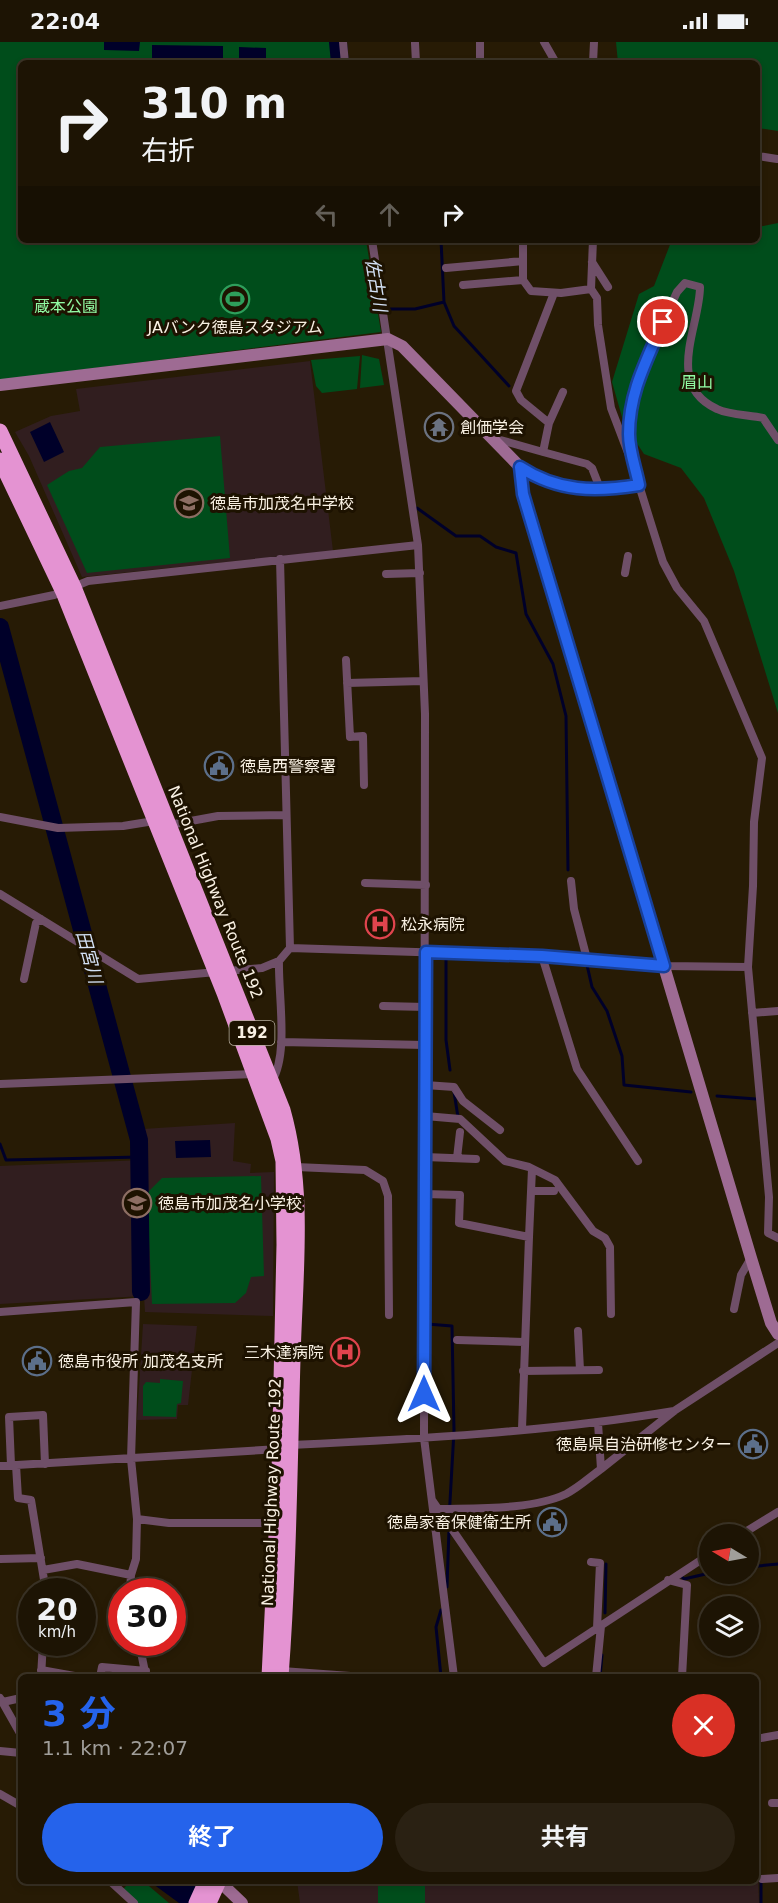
<!DOCTYPE html>
<html lang="ja">
<head>
<meta charset="utf-8">
<style>
	:root { --surface:#1d1404; --page:#2a2113; --text:#f1f3f6; --muted:#a09e9a; --line:#3b3326; --accent:#2563eb }
	body { margin:0; font-family:"DejaVu Sans","Noto Sans JP",sans-serif; background:var(--page); color:var(--text); height:100vh; display:flex; flex-direction:column; font-size:22px; white-space:nowrap }
	* { box-sizing:border-box; margin:0 }
	p { font-size:20px; color:var(--muted) }
	.icon { flex:none; width:33px; height:33px; fill:none; stroke:currentColor; stroke-width:2; stroke-linecap:round; stroke-linejoin:round }
	.map { position:relative; flex:1; overflow:hidden }
	.sheet { position:absolute; left:18px; top:1632px; width:741px; height:210px; display:flex; flex-direction:column; background:var(--surface); border-radius:9px; box-shadow:0 3px 9px #0003,0 0 0 2px var(--line) }
	.sheet>* { flex:none }
	.banner { position:absolute; left:18px; top:18px; width:742px; height:183px; border-radius:9px; box-shadow:0 3px 9px #0003,0 0 0 2px var(--line); background:#1d1404; color:var(--text); overflow:hidden }
	.needle { width:39px; rotate:280deg }
	.controls { position:absolute; left:699px; top:1482px; display:grid; gap:12px }
	.controls a { display:grid; place-items:center; width:60px; height:60px; border-radius:50%; background:var(--surface); box-shadow:0 3px 9px #0003,0 0 0 2px var(--line); font-size:30px }
	.speed { position:absolute; left:18px; top:1536px; display:flex; gap:12px; font-size:30px; font-weight:700; text-align:center }
	.speed>* { display:grid; place-content:center; width:78px; height:78px; border-radius:50%; background:var(--surface); box-shadow:0 3px 9px #0003,0 0 0 2px var(--line); line-height:1 }
	.speed small { font-size:15px; font-weight:400 }
	.speed .limit { border:9px solid #d22; background:#fff; color:#111 }
	.pin { position:absolute; display:grid; place-items:center; width:51px; height:51px; color:#fff; margin:-26px; border:3px solid #fff; border-radius:50%; box-shadow:0 2px 6px #0007 }
	.me { position:absolute; width:66px; margin:-33px; rotate:0deg; stroke-linejoin:round; filter:drop-shadow(0 0 4px #0008) }
	.turn { display:flex; align-items:center; gap:21px; height:126px; padding:0 24px; font-size:27px }
	.turn .icon { width:78px; height:78px; stroke-width:2.5 }
	.turn b { display:block; font-size:42px; line-height:51px }
	.lanes { display:flex; align-items:center; height:57px; padding:0 24px; background:#0003; justify-content:center; gap:30px; direction:ltr }
	.lanes .off { opacity:.35 }
	.round { display:grid; place-items:center; flex:none; width:63px; height:63px; border-radius:32px; background:var(--page) }
	.overview { display:flex; align-items:center; justify-content:space-between; height:102px; padding:0 24px }
	h1 { font-size:36px; font-weight:700; line-height:45px; color:var(--accent) }
	.action { display:flex; gap:12px; margin-top:auto; padding:12px 24px }
	.action a { flex:1; height:69px; border-radius:36px; background:var(--accent); color:#fff; font-size:24px; font-weight:700; line-height:69px; text-align:center }
	.action a+a { background:var(--page); color:var(--text) }
	.status { display:flex; justify-content:space-between; align-items:center; height:42px; padding:0 30px; background:var(--surface); direction:ltr }
	.status svg { height:16px; fill:currentColor }
	.map>svg:first-child { display:block }
	.education { fill:#311e1f }
	.green { fill:#004d1b }
	.water { fill:#000029 }
	.lines { fill:none; stroke-linecap:round; stroke-linejoin:round }
	.stream { stroke:#000029; stroke-width:3 }
	.river { stroke:#000029; stroke-width:18 }
	.street { stroke:#6f4f68; stroke-width:8 }
	.secondary { stroke:#9e6b93; stroke-width:12 }
	.highway { stroke:#e493d2; stroke-width:15 }
	.route-casing { stroke:#184099; stroke-width:15 }
	.route { stroke:#2563eb; stroke-width:10 }
	.labels { text-anchor:middle; stroke-width:6; stroke-linejoin:round; paint-order:stroke }
	.shield { fill:#1d1200; stroke:#b7ae9f; stroke-width:1.5 }
	.shield-label { font-size:15px; font-weight:bold; fill:#f9f1e3 }
	.park-label { font-size:16px; fill:#91fba3; stroke:#1d1200 }
	.poi-label { font-size:16px; fill:#f9f1e3; stroke:#1d1200; text-anchor:start }
	.street-label { font-size:16px; fill:#f9f1e3; stroke:#1d1200 }
	.water-label { font-size:18px; font-style:italic; fill:#d3e1f5; stroke:#1d1200 }
</style>
</head>
<body>
<div class="status"><b>22:04</b><svg viewBox="0 0 49 12"><path d="M0 12V9h3v3zM5 12V6h3v6zM10 12V3h3v9zM15 12V0h3v12zM26 1h20v11H26zM47 4h2v5h-2z"/></svg></div>
<div class="map">
<svg width="778" height="1861" viewBox="0 0 778 1861">
	<rect width="100%" height="100%" fill="#271b05"/>
	<!-- education -->
	<path class="education" d="M310 319 333 509 82 535 29 414 15 390 51 374 80 369 76 347Z
		M235 1081 233 1119 251 1122 250 1131 274 1130 273 1274 145 1270 144 1254 0 1262V1124L143 1118V1087Z
		M143 1282 197 1284 188 1363H178L177 1377 137 1378Z
		M756 1778 759 1861H300L297 1839H756Z"/>
	<!-- green -->
	<path class="green" d="M0 0H336L338 21H21V198H366L381 290 0 338Z
		M616 0H778V89L758 86V21H618Z
		M778 181V726V671L734 529 704 456 681 426 644 412 624 382 612 340 639 252 654 244 671 200 675 198H758V185Z
		M362 313 379 317 384 343 360 346Z
		M360 314 357 347 322 351 316 344 311 318Z
		M220 394 230 516 87 531 47 443 69 429 82 426 100 405Z
		M261 1134 264 1234 251 1235 246 1251 235 1261 152 1262 147 1151 162 1136Z
		M160 1337 183 1339 181 1361 177 1362 176 1375 143 1374V1344L146 1340 160 1341Z
		M131 1839H143L169 1861H136L122 1848Z
		M378 1839H425V1861H378Z"/>
	<!-- water -->
	<path class="water" d="M104 0H140L139 9 104 8Z
		M152 3 223 4V21H152Z
		M239 5 266 6V21H239Z
		M50 380 64 410 44 420 30 390Z
		M210 1098 211 1115 176 1116 175 1099Z
		M149 1839H190L213 1861H179Z"/>
	<g class="lines">
		<!-- stream -->
		<path class="stream" d="M444 260 454 284 509 344
			M390 267H415L444 260 441 198
			M417 466 456 494H480L496 505 516 511 526 572 553 622 566 674 568 828
			M446 917V998L450 1028
			M587 923 592 945 607 969 622 1014 624 1043 691 1050
			M454 1050 458 1075
			M717 1054 756 1057
			M0 1102 6 1118 140 1115
			M427 1282 452 1284 454 1389 449 1477
			M748 1525 778 1522
			M682 1535 684 1537 710 1531
			M447 1545 449 1487
			M605 1571 606 1522
			M441 1635 436 1585 441 1568
			M600 1635 602 1613
			M761 1840V1861"/>
		<!-- river -->
		<path class="river" d="M338 0 340 21
			M0 585 139 1098 141 1250"/>
		<!-- street -->
		<path class="street" d="M343 0 345 21
			M544 0 556 21
			M415 1 416 21
			M480 21V0
			M593 21 594 0
			M758 114 777 117
			M523 198V238L531 249 561 251 591 247
			M593 198 591 247 597 256 598 283 611 366 630 416
			M592 220 608 245
			M446 226 523 219
			M463 243 523 238
			M549 381 563 350
			M493 396 543 410 549 381 521 358 516 349 554 251
			M778 398 763 376C749 373 729 373 717 367 664 343 700 284 700 245L685 241 677 250 639 333 632 356 629 395 639 443 663 520 677 546 704 579 762 716 754 780 753 844 748 925 769 1155 768 1191 778 1196
			M543 410 587 422 592 426 601 449
			M418 503 425 672 424 1396 454 1635
			M280 517 290 906
			M625 531 628 514
			M386 532 420 531
			M0 564 54 553 88 539 418 503 372 198
			M346 618 350 695 363 694 364 743
			M347 641 423 639
			M0 775 58 786 123 784 154 779
			M169 783 218 774 286 773
			M571 839 574 867 587 917
			M365 841 426 843
			M0 852 138 937 262 926 279 919 290 906 542 914 665 924 748 925
			M542 914 577 1027 638 1119
			M24 937 36 881 41 877
			M383 964 426 965
			M752 971 778 969
			M281 1000 425 1003
			M272 1039C289 1011 278 953 279 919
			M0 1042 254 1032
			M425 1043 454 1045 463 1059 500 1088
			M425 1074 460 1077 505 1119 529 1125 555 1138 593 1189 605 1196 610 1205 611 1272
			M425 1115 476 1117
			M457 1116 460 1090
			M296 1125 365 1128 383 1139 388 1154 389 1273
			M531 1149H554
			M425 1152 460 1153 459 1181 529 1195 532 1127
			M734 1267 741 1233 751 1216
			M0 1270 136 1260 131 1417 137 1477 136 1517 131 1533 130 1550
			M578 1289 580 1328
			M457 1298 524 1300
			M77 1320 134 1324
			M523 1329 599 1328
			M522 1387 529 1195
			M11 1423 9 1375 43 1373 45 1422
			M16 1423 18 1456 31 1458 46 1550
			M0 1424 279 1407 291 1403C419 1397 547 1390 674 1369
			M601 1427 674 1369 778 1301
			M432 1458 544 1621 710 1512
			M440 1467C477 1466 532 1468 566 1452 578 1446 590 1435 601 1427L598 1381
			M137 1477 169 1481H277
			M742 1492 778 1470
			M0 1517 41 1516
			M591 1520 600 1521 597 1586
			M43 1528 77 1522 131 1533
			M668 1538 687 1543 682 1635
			M139 1600 146 1635
			M41 1628 80 1635
			M282 1629 364 1635
			M41 1635 43 1600
			M100 1635 102 1625 146 1629
			M596 1635 601 1584
			M0 1656 21 1693
			M3 1660 21 1656
			M756 1697 778 1693
			M0 1709 21 1711
			M0 1752 21 1764
			M772 1761H778
			M762 1837 778 1836
			M110 1839 134 1861"/>
		<!-- secondary -->
		<path class="secondary" d="M0 343 388 297 402 304 520 425C558 450 595 450 639 443
			M520 425 523 452 751 1216 771 1281 778 1292
			M219 1839 242 1861"/>
		<!-- highway -->
		<path class="highway" d="M0 389 74 545 283 1068C306 1149 295 1234 293 1317 290 1423 289 1529 281 1635
			M0 418 63 550 224 951 278 1097 283 1119 284 1203 279 1431 269 1635
			M196 1861 206 1839
			M209 1861 219 1839"/>
	</g>
	<g class="lines">
		<!-- route casing -->
		<g class="route-casing">
			<path id="route" d="M424 1352 426 910 542 914 664 924 523 452 520 425C558 450 595 450 639 443 636 427 629 409 629 392 629 350 647 318 663 280"/>
		</g>
		<!-- route -->
		<use href="#route" class="route"/>
	</g>
	<!-- icons -->
	<defs>
		<g id="stadium-ring" transform="scale(1.5)"><circle r="9.5" fill="#1d1200" stroke="#2e9e5b" stroke-width="1.5"/><path d="M0-5a6.5 5 0 1 0 0 10a6.5 5 0 1 0 0-10ZM-3.5-1.8h7v3.6h-7Z" fill="#2e9e5b"/></g>
		<g id="temple-ring" transform="scale(1.5)"><circle r="9.5" fill="#1d1200" stroke="#6b7280" stroke-width="1.5"/><path d="M0-6L5-2H3V0L6.5 2.5H4V6H1.5V3h-3V6H-4V2.5H-6.5L-3 0V-2H-5Z" fill="#6b7280"/></g>
		<g id="school-ring" transform="scale(1.5)"><circle r="9.5" fill="#1d1200" stroke="#8d6e63" stroke-width="1.5"/><path d="M0-5L7-2L0 1L-7-2ZM-4 1L0 2.5L4 1V4Q0 6-4 4Z" fill="#8d6e63"/></g>
		<g id="civic-ring" transform="scale(1.5)"><circle r="9.5" fill="#1d1200" stroke="#5c6f8a" stroke-width="1.5"/><path d="M-.6-6.5H3V-4.5H.6V-3L4-1V1h2V6H-6V1h2V-1L-.6-3ZM-1.2 2.5V6h2.4V2.5Z" fill="#5c6f8a"/></g>
		<g id="hospital-ring" transform="scale(1.5)"><circle r="9.5" fill="#1d1200" stroke="#e0444e" stroke-width="1.5"/><path d="M-5-5h3v3.5h4V-5h3V5h-3V1.5h-4V5h-3Z" fill="#e0444e"/></g>
	</defs>
	<g fill-rule="evenodd">
		<use href="#stadium-ring" x="235" y="257"/>
		<use href="#temple-ring" x="439" y="385"/>
		<use href="#school-ring" x="189" y="461"/>
		<use href="#civic-ring" x="219" y="724"/>
		<use href="#hospital-ring" x="380" y="882"/>
		<use href="#school-ring" x="137" y="1161"/>
		<use href="#hospital-ring" x="345" y="1310"/>
		<use href="#civic-ring" x="37" y="1319"/>
		<use href="#civic-ring" x="753" y="1402"/>
		<use href="#civic-ring" x="552" y="1480"/>
	</g>
	<g class="labels">
		<!-- shield labels -->
		<rect class="shield" x="229.5" y="979" width="45" height="24" rx="4.5"/>
		<g class="shield-label">
			<text x="252" y="996">192</text>
		</g>
		<!-- park labels -->
		<g class="park-label">
			<text x="66" y="270">蔵本公園</text>
			<text x="697" y="346">眉山</text>
		</g>
		<!-- poi labels -->
		<g class="poi-label">
			<text x="235" y="291" text-anchor="middle">JAバンク徳島スタジアム</text>
			<text x="460" y="391">創価学会</text>
			<text x="210" y="467">徳島市加茂名中学校</text>
			<text x="240" y="730">徳島西警察署</text>
			<text x="401" y="888">松永病院</text>
			<text x="158" y="1167">徳島市加茂名小学校</text>
			<text x="324" y="1316" text-anchor="end">三木達病院</text>
			<text x="58" y="1325">徳島市役所 加茂名支所</text>
			<text x="732" y="1408" text-anchor="end">徳島県自治研修センター</text>
			<text x="531" y="1486" text-anchor="end">徳島家畜保健衛生所</text>
		</g>
		<!-- street labels -->
		<g class="street-label">
			<text transform="translate(216 850) rotate(68)" y="6">National Highway Route 192</text>
			<text transform="translate(271 1450) rotate(-88)" y="6">National Highway Route 192</text>
		</g>
		<!-- water labels -->
		<g class="water-label">
			<text transform="translate(376 243) rotate(81)" y="6">佐古川</text>
			<text transform="translate(89 915) rotate(75)" y="6">田宮川</text>
		</g>
	</g>
</svg>
<div class="controls">
<a><svg class="needle" viewBox="-14 -14 28 28"><path d="M0-13l5 13h-10z" fill="#e53935"/><path d="M0 13l5-13h-10z" fill="#a09e9a"/></svg></a>
<a><svg class="icon" aria-label="layers" viewBox="0 0 24 24"><path d="M12 4l9 5-9 5-9-5zM3 14l9 5 9-5"/></svg></a>
</div>
<div class="speed"><div>20<small>km/h</small></div><div class="limit">30</div></div>
<div class="pin" style="left:663px;top:280px;background:#d93025"><svg class="icon" aria-label="arrive" viewBox="0 0 24 24"><path d="M6 21V4h12l-3 4 3 4H6"/></svg></div>
<svg class="me" style="left:424px;top:1352px" viewBox="-20 -20 40 40"><path d="M0-17L14 15 0 8-14 15z" fill="#2563eb" stroke="#fff" stroke-width="4"/></svg>
<div class="banner">
<div class="turn"><svg class="icon" aria-label="right" viewBox="0 0 24 24"><path d="M7 20v-9h11M14 6l5 5-5 5"/></svg><div><b>310 m</b>右折</div></div>
<div class="lanes"><svg class="icon off" aria-label="left" viewBox="0 0 24 24"><path d="M17 20v-9H6M10 6l-5 5 5 5"/></svg><svg class="icon off" aria-label="ahead" viewBox="0 0 24 24"><path d="M12 20V5M6 11l6-6 6 6"/></svg><svg class="icon" aria-label="right" viewBox="0 0 24 24"><path d="M7 20v-9h11M14 6l5 5-5 5"/></svg></div>
</div>
<section class="sheet">
<div class="overview"><div><h1>3 分</h1><p>1.1 km · 22:07</p></div><a class="round" style="background:#d93025;color:#fff"><svg class="icon" aria-label="close" viewBox="0 0 24 24"><path d="M6 6l12 12M18 6L6 18"/></svg></a></div>
<div class="action"><a>終了</a><a>共有</a></div>
</section>
</div>
</body>
</html>
